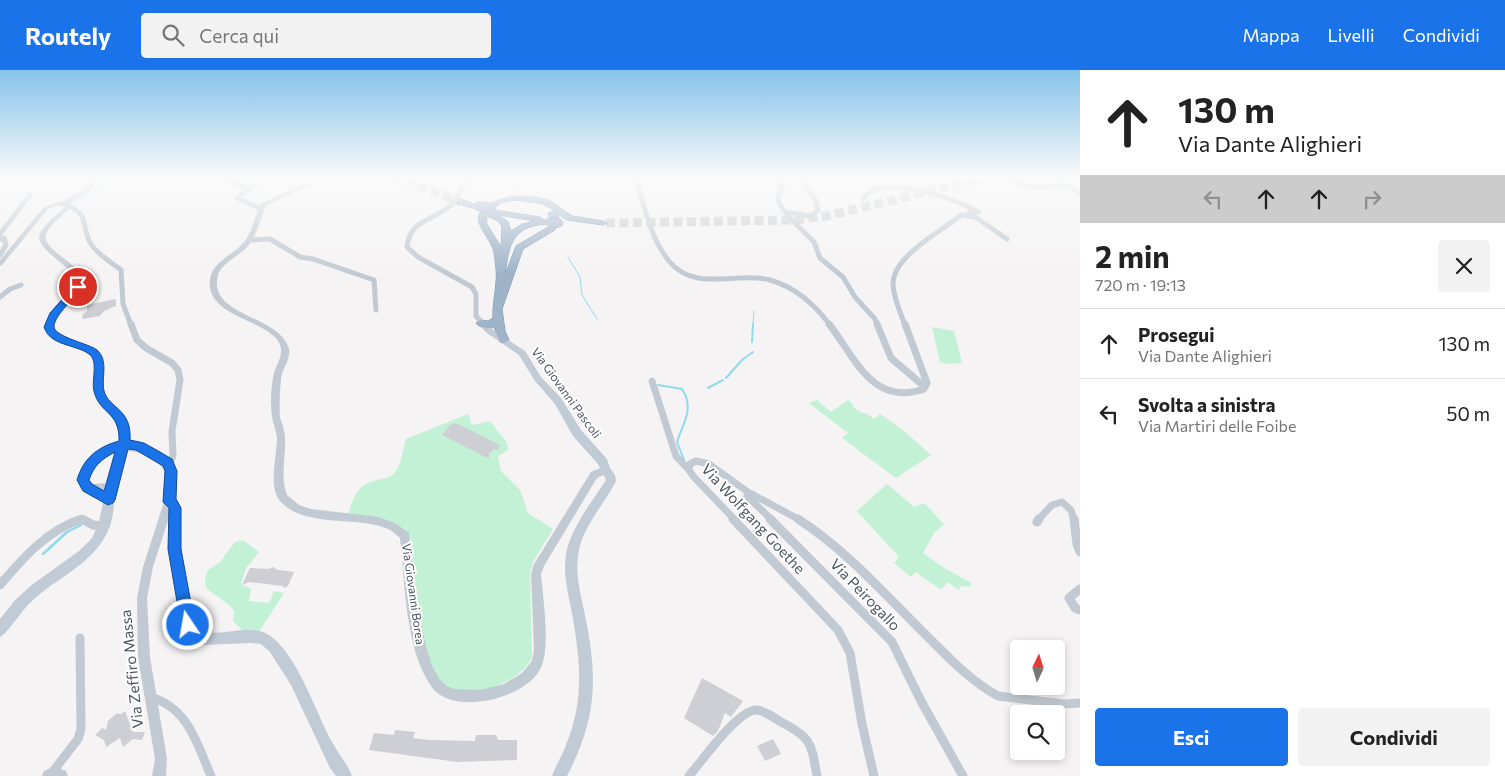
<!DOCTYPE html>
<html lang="it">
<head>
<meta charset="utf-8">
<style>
	:root { --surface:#fff; --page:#f2f2f2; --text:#222; --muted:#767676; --line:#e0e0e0; --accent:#1a73e8 }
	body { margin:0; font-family:Commissioner,sans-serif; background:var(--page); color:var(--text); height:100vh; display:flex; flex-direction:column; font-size:19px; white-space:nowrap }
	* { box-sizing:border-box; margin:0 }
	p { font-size:16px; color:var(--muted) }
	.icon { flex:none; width:28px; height:28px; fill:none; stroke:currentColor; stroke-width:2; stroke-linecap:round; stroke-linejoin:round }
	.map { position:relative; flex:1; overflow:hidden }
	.panel { display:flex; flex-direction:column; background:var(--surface); width:425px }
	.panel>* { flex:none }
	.banner { background:#fff; color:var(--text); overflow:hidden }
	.needle { width:32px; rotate:4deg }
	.buttons { position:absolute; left:1010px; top:570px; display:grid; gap:10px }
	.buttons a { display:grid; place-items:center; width:55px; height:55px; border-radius:5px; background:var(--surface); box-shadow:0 2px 8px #0003; font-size:25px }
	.pin { position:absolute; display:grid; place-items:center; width:42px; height:42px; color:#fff; margin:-21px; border:2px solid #fff; border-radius:50%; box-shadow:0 1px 5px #0007 }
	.me { position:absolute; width:55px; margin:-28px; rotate:348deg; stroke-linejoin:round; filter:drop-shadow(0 0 4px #0008) }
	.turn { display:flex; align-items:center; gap:18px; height:105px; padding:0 15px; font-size:22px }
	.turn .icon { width:65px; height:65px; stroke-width:2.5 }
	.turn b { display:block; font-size:35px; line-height:42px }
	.lanes { display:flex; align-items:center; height:48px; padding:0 15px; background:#0003; justify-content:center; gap:25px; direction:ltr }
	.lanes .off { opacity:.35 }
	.round { display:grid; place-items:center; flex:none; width:52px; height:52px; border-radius:5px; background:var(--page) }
	.head { display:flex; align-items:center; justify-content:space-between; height:85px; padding:0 15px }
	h1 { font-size:30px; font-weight:700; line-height:38px }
	.cta { display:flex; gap:10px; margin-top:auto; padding:10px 15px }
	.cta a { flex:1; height:58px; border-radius:5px; background:var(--accent); color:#fff; font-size:20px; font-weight:700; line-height:58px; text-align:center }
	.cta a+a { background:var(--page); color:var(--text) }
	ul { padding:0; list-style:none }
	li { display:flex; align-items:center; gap:15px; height:70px; padding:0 15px; border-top:1px solid var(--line) }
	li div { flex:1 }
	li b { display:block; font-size:19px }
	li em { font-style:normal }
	header { display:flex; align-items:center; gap:30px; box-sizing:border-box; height:70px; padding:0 25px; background:var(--accent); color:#fff }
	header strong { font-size:24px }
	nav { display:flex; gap:28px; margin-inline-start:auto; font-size:18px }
	.search { width:350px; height:45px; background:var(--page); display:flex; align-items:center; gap:12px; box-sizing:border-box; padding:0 18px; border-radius:5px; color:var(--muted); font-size:19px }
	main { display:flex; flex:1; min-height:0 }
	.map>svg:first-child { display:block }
	.green { fill:#c3f1d5 }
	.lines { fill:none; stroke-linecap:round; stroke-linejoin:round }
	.stream-far2 { stroke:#90daee; stroke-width:1 }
	.stream-far1 { stroke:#90daee; stroke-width:2 }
	.stream { stroke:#90daee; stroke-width:2.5 }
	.building { fill:#cdcfd5 }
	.trunk-tunnel { stroke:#caccce; stroke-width:9; stroke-dasharray:9 4.5; stroke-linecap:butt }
	.trunk-casing { stroke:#7690ad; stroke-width:1 }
	.minor-far2 { stroke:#c1cad2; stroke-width:5 }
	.minor-far1 { stroke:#c1cad2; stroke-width:7 }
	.minor { stroke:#c1cad2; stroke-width:9 }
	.tertiary { fill:#c1cad2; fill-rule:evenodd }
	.secondary { fill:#c1cbd6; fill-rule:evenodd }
	.trunk { fill:#9fb4c9; fill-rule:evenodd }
	.trunk-bridge-casing { stroke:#7690ad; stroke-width:10; stroke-linecap:butt }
	.secondary-bridge { stroke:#c1cbd6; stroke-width:10 }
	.trunk-bridge { stroke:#9fb4c9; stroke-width:9 }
	.route { fill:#1a73e8; stroke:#114b97; fill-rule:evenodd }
	.labels { text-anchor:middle; stroke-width:4; stroke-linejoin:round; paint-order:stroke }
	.street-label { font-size:12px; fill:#4a5661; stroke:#fff }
	.near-street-label { font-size:15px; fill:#4a5661; stroke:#fff }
</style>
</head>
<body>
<header>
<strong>Routely</strong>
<div class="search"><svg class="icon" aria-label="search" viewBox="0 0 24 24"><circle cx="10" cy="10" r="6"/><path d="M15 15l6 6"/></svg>Cerca qui</div>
<nav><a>Mappa</a><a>Livelli</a><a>Condividi</a></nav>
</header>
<main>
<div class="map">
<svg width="1080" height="706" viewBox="0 0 1080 706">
	<rect width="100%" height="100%" fill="#f5f3f3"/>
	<!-- green -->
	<path class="green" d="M932 257 954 261 962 293 948 294 940 292Z
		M817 330 831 342 848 330 854 335 852 337 862 343H866L874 349 880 344 903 360 931 385 896 408 842 368 848 363 809 333Z
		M468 344 472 355 490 351 507 373 508 380 498 386 501 401 520 420 528 443 553 459 534 490 530 502 532 588C522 606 502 615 483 620 471 623 452 624 443 615 419 591 416 505 411 470L405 459 397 455 348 444C355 423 358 414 381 409 387 408 391 407 395 402 402 393 403 380 406 369Z
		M887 414 914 437 924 433 944 454 934 463 923 483 941 496 971 513V517L960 516 959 520 948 512 941 520 916 502 911 507 894 493 899 487 857 441Z
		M243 470 259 482 246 498 241 514 251 519 249 531 269 533 274 521 284 523 259 562 242 560 233 551 234 541 229 535 206 518 205 507 208 500 220 492 235 472Z"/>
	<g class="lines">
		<!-- stream-far2 -->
		<path class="stream-far2" d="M518 106 509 110 519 121
			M75 134 96 121 111 106
			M568 187 580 207 582 225 597 249
			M753 255 754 241"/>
		<!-- stream-far1 -->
		<path class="stream-far1" d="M752 272 753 254
			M726 308 742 290 753 282
			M658 315 682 319C695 338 683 353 677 372L684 390
			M708 318 723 310"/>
		<!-- stream -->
		<path class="stream" d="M43 484 67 462 81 455"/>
	</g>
	<!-- building -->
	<path class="building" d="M116 229V236L104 241 100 246 83 249 82 245 87 241V235Z
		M456 353 500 375 498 380 494 379 489 384V389L442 365 450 355Z
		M273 497 278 500 294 502 288 516 284 518 283 516 249 512 242 515 250 498 268 499Z
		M702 608 743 631 731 647 725 643 718 661 713 666 684 648Z
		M125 641 133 662H145L142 670 133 669 123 677 120 668 106 677 104 670 95 665 102 658 106 660 108 651 117 643 121 644Z
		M395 660 415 662 413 668 429 670 475 671 476 665H496L498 670H517V690L457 692 369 680 374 663 394 665Z
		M773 669 781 684 765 691 757 676Z"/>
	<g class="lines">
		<!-- trunk-tunnel -->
		<path class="trunk-tunnel" d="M393 106 461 132
			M606 153 795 150 826 146 993 106"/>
		<!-- trunk casing -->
		<g class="trunk-casing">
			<path id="trunk" d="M516 126 534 127 549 130 572 146 603 151 607 153 603 155 567 150 555 142 559 148 555 160 523 179 502 239 505 261 509 270 504 273 500 272 494 257C489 259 479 258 476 253L481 250 488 251 493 248C492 233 498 212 496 198 495 192 495 185 493 179 490 170 483 163 480 155 471 135 503 128 516 126ZM516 130 543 134 555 141 548 143 550 150H544L540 147 494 140 490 141 501 133ZM499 145 535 151 522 154 511 161 508 152ZM487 146 498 151 502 156 501 177 487 154ZM549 154 548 157 516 176 505 205C509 174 512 155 549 154Z
				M458 130H464L480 137 476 139 458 134Z"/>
		</g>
		<!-- minor-far2 -->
		<path class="minor-far2" d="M217 106 249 119
			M258 106 257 113 237 128 261 139
			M472 106C459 116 460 126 451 135 434 151 410 148 407 177L418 187 472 217 476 224V246L484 255
			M635 106C644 134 650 168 669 191 695 223 735 201 770 210 795 217 815 235 830 255
			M771 106 783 117 778 126 779 133 789 147 814 172 820 188 843 207 855 227 875 249 877 255
			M1002 106C1027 120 1039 118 1067 115
			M1056 106 1080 124
			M863 129C866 125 870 121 875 119 900 111 956 129 978 142H969
			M63 134 87 121 99 106
			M69 136C90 145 81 158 91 174 98 185 111 192 121 200L123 234 131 255
			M786 142 811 146 818 140 816 131 799 106
			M0 164 30 125
			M0 169 4 168 6 175 0 185
			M249 170 270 169 300 187 313 189 374 210 376 240
			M0 227 10 219 21 215
			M905 255C900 242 894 229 893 215 892 186 942 161 961 145L975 147 1007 169"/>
		<!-- minor-far1 -->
		<path class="minor-far1" d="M131 254 137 270 146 278 172 293 178 300 180 310 172 361 173 386 169 395
			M483 254 490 261
			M829 254C855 287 872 337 924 319L927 313 905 254
			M877 254 891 288 925 317
			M652 311 676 386 689 400
			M747 426 772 450
			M78 450H84
			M735 450 693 406 689 400 690 394 696 391 709 394 748 422 800 450
			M1038 450 1052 435 1062 432 1071 440 1074 450"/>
		<!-- minor -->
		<path class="minor" d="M82 449 93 455 104 456
			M733 449 838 560 850 583 862 654 874 706
			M770 449 892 572 921 631 963 706
			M798 449C848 481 889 529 931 570 952 591 972 612 998 626L1064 634 1080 633
			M1074 449 1077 474 1080 482
			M1037 452 1039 449
			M0 515C22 489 48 459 82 449
			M1080 519 1069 528 1075 538 1080 540
			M150 627C188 637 197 674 211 706
			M51 704 78 669 81 659 80 568
			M689 706C702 691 738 639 757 640 765 641 775 648 781 652 812 668 811 673 817 706"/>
		<!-- tertiary -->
		<path class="tertiary" d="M320 106H327L266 136C260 150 257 166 247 177 237 188 218 194 217 210 213 245 276 246 288 276 293 287 282 298 281 309 280 321 279 335 280 347 282 354 285 361 285 369 286 388 280 407 287 425L299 435 311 439 379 447 397 454 409 463 420 549 426 576 432 596 440 610 447 616 454 619 480 620 504 614 522 603 532 591 534 580 531 504 534 494 591 402 605 396 608 397 610 400 608 403 597 408 544 496 541 504C543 527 550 575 542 595 531 628 451 648 431 616 405 578 405 513 400 468 396 465 393 461 388 459 357 445 305 459 280 431 268 417 277 385 277 368 276 360 273 354 272 346 270 334 271 320 273 308 274 298 282 289 281 279 278 250 205 250 210 210 212 191 234 185 244 172 253 161 254 146 261 134Z
			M60 131 72 136C64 145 53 151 47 162 37 179 82 193 85 212L57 246 53 257C61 273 83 270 96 281 108 291 100 307 103 321 106 331 117 336 123 344 138 367 123 395 116 418L114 421 111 422 108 421 106 418C113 399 129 366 115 347 109 339 100 334 96 324 92 313 96 300 94 289 81 271 56 279 45 257L51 243 77 212C77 204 72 201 66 197 31 168 30 168 65 137L60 135 48 139 2 195 0 196V190L44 137Z
			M169 428 172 429 174 432 153 497 147 528 150 587 167 689 166 706H152L155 689 138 587 137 528 143 497 164 432 166 429Z
			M49 699H61L66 701 68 706H42L44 701Z"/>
		<!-- secondary -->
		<path class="secondary" d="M490 258 525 281 541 307 561 328 581 360 607 389 610 398 615 405 616 411C604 435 581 458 578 486 575 507 582 529 586 550 598 611 596 650 567 706H552C556 695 562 686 566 675 583 633 581 599 574 555 571 532 562 508 566 484 571 458 591 433 606 410L598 394 573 366 555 334 535 311 519 285 487 263 486 261Z
			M159 382C180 389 176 412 175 429L178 431 181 438V479L195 557C214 570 237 556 259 561 292 568 315 641 331 670 337 682 347 693 352 706H336L330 698 291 615 270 582 261 574 250 573 201 575 185 566 180 547 169 479V438L163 432 165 401 154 386 155 383Z
			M96 383 100 384 101 387 92 400 88 410 92 414 111 413 115 415 116 418C114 431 114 444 110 456 96 494 56 507 30 533 22 540 7 564 0 567V549L15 530 33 514 79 481 92 468 99 452 105 423 97 427C87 423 82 420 78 410 81 400 85 387 96 383Z"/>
		<!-- trunk -->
		<use href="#trunk" class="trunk"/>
		<!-- trunk-bridge casing -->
		<g class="trunk-bridge-casing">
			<path id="trunk-bridge" d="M478 136 492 138
				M550 152 559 153"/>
		</g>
		<!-- secondary-bridge -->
		<path class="secondary-bridge" d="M96 387C119 373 136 373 159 386"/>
		<!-- trunk-bridge -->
		<use href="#trunk-bridge" class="trunk-bridge"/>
	</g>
	<!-- sky -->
	<linearGradient id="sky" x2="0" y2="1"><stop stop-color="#85c3ea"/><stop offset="0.52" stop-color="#fafafa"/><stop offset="1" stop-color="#fafafa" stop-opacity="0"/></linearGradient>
	<rect width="1080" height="205" fill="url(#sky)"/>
	<!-- route -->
	<path class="route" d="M78 214 83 217C76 227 54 245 54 257 55 267 90 274 97 280 109 291 101 307 104 321 109 339 132 338 130 370L144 373 172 389 177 401 176 429 181 438V479L195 555 193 560 188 562 183 560 181 555 168 479 169 438 163 432 165 401 163 396 136 380 128 379 115 430 113 433 108 435 83 421 77 410C83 389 97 377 119 371 120 341 99 344 94 321 91 311 99 291 89 284 75 274 50 276 44 257L50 243 75 215ZM115 382 105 418 104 421 92 414 89 410C94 395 102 389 115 382Z"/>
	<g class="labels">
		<!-- street labels -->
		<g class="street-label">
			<text transform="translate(566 323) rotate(54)" y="4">Via Giovanni Pascoli</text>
			<text transform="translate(413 524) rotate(82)" y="4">Via Giovanni Borea</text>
		</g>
		<!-- near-street labels -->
		<g class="near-street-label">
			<text transform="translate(753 449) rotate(47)" y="5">Via Wolfgang Goethe</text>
			<text transform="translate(865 525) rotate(46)" y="5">Via Peirogallo</text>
			<text transform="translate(132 599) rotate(-96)" y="5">Via Zeffiro Massa</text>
		</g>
	</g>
</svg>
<div class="buttons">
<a><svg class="needle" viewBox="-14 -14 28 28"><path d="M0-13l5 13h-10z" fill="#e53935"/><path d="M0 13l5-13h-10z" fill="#767676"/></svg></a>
<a><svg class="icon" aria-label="search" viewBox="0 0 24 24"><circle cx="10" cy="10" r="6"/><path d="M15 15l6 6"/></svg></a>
</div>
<div class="pin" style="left:78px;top:217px;background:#d93025"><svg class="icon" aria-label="arrive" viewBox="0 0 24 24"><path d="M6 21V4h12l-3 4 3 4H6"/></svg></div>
<svg class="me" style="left:188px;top:555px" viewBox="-20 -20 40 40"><circle r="17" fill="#1a73e8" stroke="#fff" stroke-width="3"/><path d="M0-11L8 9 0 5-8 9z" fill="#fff"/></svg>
</div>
<section class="panel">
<div class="banner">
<div class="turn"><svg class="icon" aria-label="ahead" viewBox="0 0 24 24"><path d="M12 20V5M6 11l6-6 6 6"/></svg><div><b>130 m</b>Via Dante Alighieri</div></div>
<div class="lanes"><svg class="icon off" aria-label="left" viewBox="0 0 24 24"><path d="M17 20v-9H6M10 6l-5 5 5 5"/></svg><svg class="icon" aria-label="ahead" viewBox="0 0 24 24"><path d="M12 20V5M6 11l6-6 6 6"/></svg><svg class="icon" aria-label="ahead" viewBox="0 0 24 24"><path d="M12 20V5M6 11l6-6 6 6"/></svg><svg class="icon off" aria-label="right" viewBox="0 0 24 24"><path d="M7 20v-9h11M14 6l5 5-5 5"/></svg></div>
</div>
<div class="head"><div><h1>2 min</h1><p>720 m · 19:13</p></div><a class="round"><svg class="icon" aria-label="close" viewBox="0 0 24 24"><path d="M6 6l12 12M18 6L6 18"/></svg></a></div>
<ul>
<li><svg class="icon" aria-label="ahead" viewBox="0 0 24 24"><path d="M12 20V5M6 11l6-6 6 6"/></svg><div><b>Prosegui</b><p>Via Dante Alighieri</p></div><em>130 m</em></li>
<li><svg class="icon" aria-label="left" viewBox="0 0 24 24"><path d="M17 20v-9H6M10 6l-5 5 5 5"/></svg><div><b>Svolta a sinistra</b><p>Via Martiri delle Foibe</p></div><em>50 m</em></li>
</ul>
<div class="cta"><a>Esci</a><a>Condividi</a></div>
</section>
</main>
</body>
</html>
